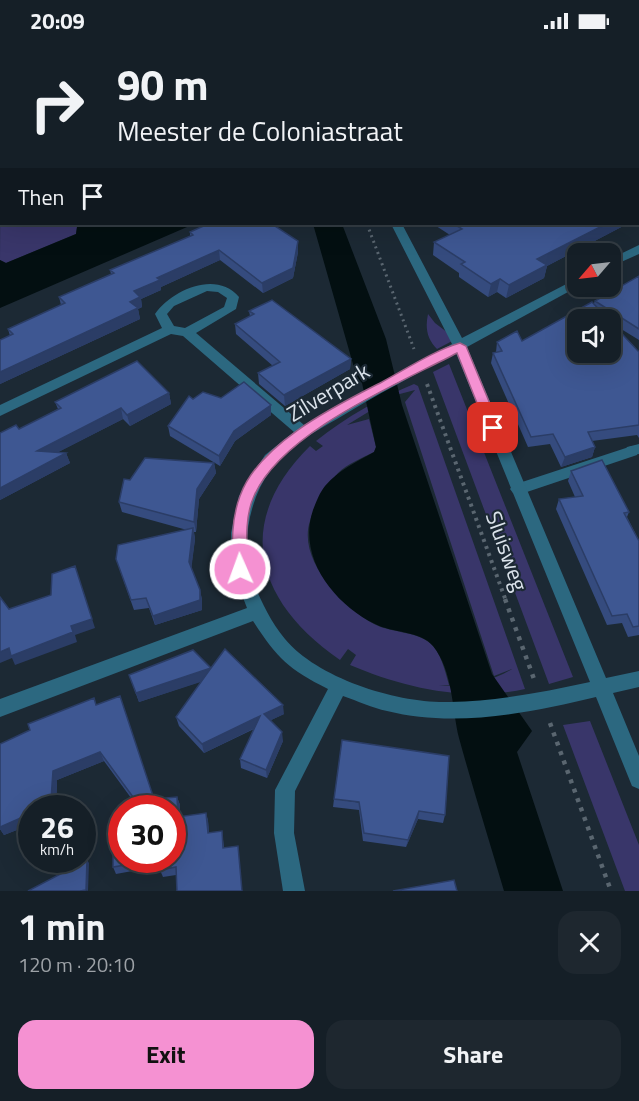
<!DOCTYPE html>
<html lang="en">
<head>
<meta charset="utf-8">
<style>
	:root { --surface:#151f27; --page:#1e272f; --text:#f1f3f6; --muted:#9da2a7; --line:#343d44; --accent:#f591d2 }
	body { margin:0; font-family:"Titillium Web",sans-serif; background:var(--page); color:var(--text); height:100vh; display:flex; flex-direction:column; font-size:22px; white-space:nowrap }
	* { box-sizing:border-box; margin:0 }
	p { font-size:20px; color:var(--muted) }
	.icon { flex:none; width:33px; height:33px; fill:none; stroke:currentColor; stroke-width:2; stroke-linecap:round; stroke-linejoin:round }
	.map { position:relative; height:849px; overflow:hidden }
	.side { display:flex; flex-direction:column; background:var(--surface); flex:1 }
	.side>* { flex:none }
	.top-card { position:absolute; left:0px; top:0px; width:639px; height:183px; box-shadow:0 6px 24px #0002,0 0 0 2px var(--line); background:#151f27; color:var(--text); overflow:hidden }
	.needle { width:39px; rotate:242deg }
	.fabs { position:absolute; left:567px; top:201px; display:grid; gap:12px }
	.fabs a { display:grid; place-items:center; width:54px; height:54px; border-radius:12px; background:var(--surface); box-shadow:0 6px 24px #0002,0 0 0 2px var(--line); font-size:30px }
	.speed { position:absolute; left:18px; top:753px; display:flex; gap:12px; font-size:30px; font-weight:700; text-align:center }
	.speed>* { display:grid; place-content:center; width:78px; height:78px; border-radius:50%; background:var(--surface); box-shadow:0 6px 24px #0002,0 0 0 2px var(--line); line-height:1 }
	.speed small { font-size:15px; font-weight:400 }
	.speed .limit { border:9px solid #d22; background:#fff; color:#111 }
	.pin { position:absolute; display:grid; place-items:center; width:51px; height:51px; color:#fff; margin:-26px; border-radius:12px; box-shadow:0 3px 9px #0006 }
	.me { position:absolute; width:66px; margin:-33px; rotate:358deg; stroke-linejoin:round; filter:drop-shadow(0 0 4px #0008) }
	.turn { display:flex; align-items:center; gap:21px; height:126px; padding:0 18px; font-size:27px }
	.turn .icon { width:78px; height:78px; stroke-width:2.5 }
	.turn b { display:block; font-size:42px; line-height:51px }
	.then { display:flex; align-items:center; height:57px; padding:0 18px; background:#0003; gap:12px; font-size:22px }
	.round { display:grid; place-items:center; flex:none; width:63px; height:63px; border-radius:18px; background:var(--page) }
	.headline { display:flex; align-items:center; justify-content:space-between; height:102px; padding:0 18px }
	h1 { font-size:36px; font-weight:700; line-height:45px }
	.action { display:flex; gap:12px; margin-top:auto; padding:12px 18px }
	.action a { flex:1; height:69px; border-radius:18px; background:var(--accent); color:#111; font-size:24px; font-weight:700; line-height:69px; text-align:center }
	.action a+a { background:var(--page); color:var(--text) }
	.status { display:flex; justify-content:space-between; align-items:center; height:42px; padding:0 30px; background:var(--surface); direction:ltr }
	.status svg { height:16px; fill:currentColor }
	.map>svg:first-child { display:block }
	.green { fill:#39366a; fill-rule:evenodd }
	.water { fill:#030f11 }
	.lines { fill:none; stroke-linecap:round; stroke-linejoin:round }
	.path-far3 { stroke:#5a6670; stroke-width:2; stroke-dasharray:2 3; stroke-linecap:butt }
	.path-far2 { stroke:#5a6670; stroke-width:3; stroke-dasharray:2 4; stroke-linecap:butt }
	.path-far1 { stroke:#5a6670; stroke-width:4; stroke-dasharray:3 4.5; stroke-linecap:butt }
	.path { stroke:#5a6670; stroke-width:4.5; stroke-dasharray:4 6; stroke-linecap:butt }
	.pedestrian { fill:#2c6880; fill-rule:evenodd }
	.minor { fill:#2c6880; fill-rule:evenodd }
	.wall { fill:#354b7e; fill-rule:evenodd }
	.shaded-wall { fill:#2b3d66 }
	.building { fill:#3e5792; stroke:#2b3d66; stroke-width:1.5 }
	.route { fill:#f591d2; stroke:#9f5e88; stroke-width:1.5 }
	.labels { text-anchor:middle; stroke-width:4.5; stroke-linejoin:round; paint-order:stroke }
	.street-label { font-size:22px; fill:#dbe3eb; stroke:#1c2934 }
</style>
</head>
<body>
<div class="status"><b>20:09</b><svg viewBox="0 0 49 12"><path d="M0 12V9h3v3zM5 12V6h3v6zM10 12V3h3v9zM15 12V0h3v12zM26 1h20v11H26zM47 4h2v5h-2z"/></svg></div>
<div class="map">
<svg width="639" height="849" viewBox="0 0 639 849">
	<rect width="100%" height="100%" fill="#1c2934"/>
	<!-- green -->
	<path class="green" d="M1 25 2 182H84L77 185 76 192 6 221 0 218Z
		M428 272 435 281 456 297 437 307C427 297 425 286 428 272Z
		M449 322 573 635 549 642 433 330Z
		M414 342 418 344 525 647C466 660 404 646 350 623L356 613 348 607 340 618C256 560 232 481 310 404L316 409 323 404 316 399C346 375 380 356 414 342ZM415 348 405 360 494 634 512 627C492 639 463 646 439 643H449C445 629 441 610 430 601 415 589 391 591 374 582 343 565 297 518 310 479 312 470 319 462 323 455 328 447 332 438 338 431 347 422 362 416 374 410L376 405 369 377 347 383 396 353Z
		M590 679 639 803V849H625L563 683Z"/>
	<!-- water -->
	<path class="water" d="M84 182H194L0 266V218L6 221 76 192 77 185Z
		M313 182H342L386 297 402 363 492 632 532 689 517 710 563 849H504C489 798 473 747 459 696 452 667 453 629 433 604 421 589 392 591 375 582 334 562 297 515 313 468 316 460 320 450 325 444 339 428 356 420 374 410L376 405 362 341 357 336Z"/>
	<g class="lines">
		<!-- path-far3 -->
		<path class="path-far3" d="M382 0 387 2"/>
		<!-- path-far2 -->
		<path class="path-far2" d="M367 182 414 307"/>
		<!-- path-far1 -->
		<path class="path-far1" d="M427 342 506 559"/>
		<!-- path -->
		<path class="path" d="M505 557 534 637
			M550 681 611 849"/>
		<!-- pedestrian -->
		<path class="pedestrian" d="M632 404 639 408 637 413 518 453 513 451 510 447 513 443Z"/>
		<!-- minor -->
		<path class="minor" d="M68 0H80L66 2Z
			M275 0H283L284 2H275Z
			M0 15H2V21H0Z
			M391 182H402L462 296 578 236 579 244 467 305 606 636 639 629V645L613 651 639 714V747L632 744 596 655C529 671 455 686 387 669 372 666 358 659 343 654L295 749 294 791 305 849H283L274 791 275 748 328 647C288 627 277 616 253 579L0 675V657L247 566 232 527 231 491 239 454 265 413 294 390 183 294 171 292 0 374V363L162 286 155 272C172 248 216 228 239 255L236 267 196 291 304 383 452 302ZM207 249 218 250 227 256 224 265 185 286 174 284 167 272 174 264ZM456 311 590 640C544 650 497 659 450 660 400 662 318 637 285 597 271 580 262 561 254 542 239 503 249 454 275 422 290 403 316 389 337 377 376 353 416 332 456 311Z
			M639 203V212L610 225V217Z
			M639 402V412L627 413 625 409 627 405Z"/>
	</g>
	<!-- wall -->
	<path class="wall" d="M433 182H627L547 224 544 236 506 256 497 250 488 255 459 235V231L433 213 434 200 450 193Z
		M190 190 298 210 293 236 263 251 220 218 161 245V248L141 257 142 265 138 267 140 277 0 342V298L10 294 8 287 61 263 59 255 111 232 110 228 190 194Z
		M639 234V298L613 282 639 310V396L637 393 592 399 595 405 592 415 561 425 550 402 528 405 491 321 493 311 496 310 497 300 522 299 594 261 595 259ZM578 278H610V310Z
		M249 269 351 317 350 327 285 364 259 342 258 331 273 324 236 292 235 282 250 274Z
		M169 351 171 362 130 384 123 377 58 410 66 411 70 421 0 458V391L19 387 58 367 55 360Z
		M221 356 271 363V373L235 399 220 424 170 394 168 384 193 357Z
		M214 421 216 431 199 457 196 490H194L195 497 191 526 200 548 202 558V568L155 583 149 566 134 568 116 517 187 488 122 470 119 460 130 438Z
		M571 429 629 470 627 475 639 499V593L628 595 622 581 607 583 556 467 559 457 575 455 568 439Z
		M211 626 284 672 271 678 283 699 267 736 241 726 240 717 254 687 204 711 179 684 176 675 202 639 139 660 129 633Z
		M97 663 154 757 177 755 180 763V775L206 771 208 779 209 791 222 789 224 806 238 804 239 811 176 833 163 835 160 828V824L116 832 113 825 122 818H172L134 760 104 719 57 738 56 766H32V782L4 793 0 787V702Z
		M334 757 445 773 443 781 418 777 406 805 363 799 359 768 333 765Z"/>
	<!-- shaded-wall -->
	<path class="shaded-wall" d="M638 165H639V175L638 176Z
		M606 182H627L547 224 544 236 506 256 509 243 537 217Z
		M298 199V210L293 236 263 251 262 241Z
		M219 208 220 218 161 245V248L141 257 142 265 138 267 140 277 0 342V330L130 260 134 249 157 236Z
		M500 237 497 250 488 255 491 242Z
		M351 317 350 327 285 364 284 353Z
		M169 351 171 362 130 384 127 373Z
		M271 363V373L235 399 220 424 219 414 234 389Z
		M121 366 123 377 41 419 37 409Z
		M595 405 592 415 561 425 565 415Z
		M66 411 70 421 0 458V446Z
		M214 421 216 431 199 457 196 490 194 480 197 447Z
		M193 486 195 497 191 530 189 520Z
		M75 524 95 586 75 593 77 600 15 623 12 616 0 621V610L71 584Z
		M200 548 202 558V568L155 583 153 574Z
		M211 626 213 636 139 660 136 651Z
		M283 663 284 672 265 681 264 672Z
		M260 674 261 683 204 711 202 702Z
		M282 690 283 699 267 736 266 728Z
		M100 710 104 719 57 738 56 766H39L38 764 53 729Z
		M177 755 180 763V783L178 775Z
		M419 769 418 777 406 805 408 798Z
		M32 771V782L4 793 0 787V785Z
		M206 771 208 779 210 799 208 791Z
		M87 818 89 821 88 849 86 848Z"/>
	<!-- building -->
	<path class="building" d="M403 0H639V165H638V2H396Z
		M208 182H272L298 199 293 226 262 241 219 208 157 236 160 238 134 249 140 255 130 260 138 266 0 330V298L13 292 8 287 65 261 59 255 114 231 110 228 193 193 190 190Z
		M454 182H606L537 217 547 223 509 243 500 237 491 242 461 222 465 220 434 200 462 187Z
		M639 234V287L595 259Z
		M272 258 351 317 284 353 258 331 280 320 235 282 254 272 249 269Z
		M592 260 609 278H578V310H610V279L639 310V383L588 390 595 405 565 415 553 392 531 395 493 311 502 309 497 300 517 289 522 299Z
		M137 319 169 351 127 373 121 366 37 409 66 411 0 446V391L16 383 19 387 61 366 55 360Z
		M244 340 271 363 234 389 219 414 168 384 189 354 193 357 203 350 221 356Z
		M145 416 214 421 197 447 194 480 119 460 124 437 130 438Z
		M602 418 629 470 624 471 639 499V584L633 585 627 572 612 574 559 457 583 454 571 429Z
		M193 486 189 520 200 548V558L153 574 146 556 131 558 116 517 118 503Z
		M75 524 92 577 71 584 73 590 11 614 9 606 0 610V555L9 567 51 553 52 532Z
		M225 607 283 663 264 672 282 690 266 728 240 717 260 674 202 702 176 675 211 626 136 651 129 633 193 608 211 626Z
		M120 654 154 757 177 755 178 775 206 771 208 791 222 789 223 806 238 804 242 849H177L176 825 160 828V818H172V766H135L132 760 136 759 100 710 53 729 51 758 38 764 39 766H32V771L0 785V702L30 688 28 682 94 656 96 663Z
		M342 698 449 714 445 773 419 769 408 798 364 791 359 760 334 757Z
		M122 794V818H154L113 825V798Z
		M87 818 86 848 80 849H28Z
		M454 838 457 849H393Z"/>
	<!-- route -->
	<path class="route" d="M460 301 466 304 500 386 498 389H489L487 386 457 311C396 343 282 390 254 454 244 476 247 503 248 527L245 531 240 533 235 531 233 527C232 502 231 478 240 454 259 401 335 364 382 340 406 327 435 308 460 301Z"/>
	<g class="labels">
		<!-- street labels -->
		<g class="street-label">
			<text transform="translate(328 350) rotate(-31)" y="8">Zilverpark</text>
			<text transform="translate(507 509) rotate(70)" y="8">Sluisweg</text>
		</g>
	</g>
</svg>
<div class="fabs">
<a><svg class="needle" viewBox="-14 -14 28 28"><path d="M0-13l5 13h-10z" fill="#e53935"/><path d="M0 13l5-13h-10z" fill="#9da2a7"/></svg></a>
<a><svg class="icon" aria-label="sound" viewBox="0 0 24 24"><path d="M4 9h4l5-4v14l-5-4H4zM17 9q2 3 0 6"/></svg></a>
</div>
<div class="speed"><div>26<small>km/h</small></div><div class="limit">30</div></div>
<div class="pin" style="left:493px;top:386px;background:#d93025"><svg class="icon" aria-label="arrive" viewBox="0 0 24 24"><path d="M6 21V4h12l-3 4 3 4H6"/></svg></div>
<svg class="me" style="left:240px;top:527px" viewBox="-20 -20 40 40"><circle r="17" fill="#f591d2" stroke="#fff" stroke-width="3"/><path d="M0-11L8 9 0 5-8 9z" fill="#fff"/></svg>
<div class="top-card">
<div class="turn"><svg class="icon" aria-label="right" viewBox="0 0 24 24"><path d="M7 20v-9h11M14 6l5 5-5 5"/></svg><div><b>90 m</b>Meester de Coloniastraat</div></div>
<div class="then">Then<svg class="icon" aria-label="arrive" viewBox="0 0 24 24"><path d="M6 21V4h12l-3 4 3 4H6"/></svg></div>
</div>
</div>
<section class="side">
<div class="headline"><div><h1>1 min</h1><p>120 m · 20:10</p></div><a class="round"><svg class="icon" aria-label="close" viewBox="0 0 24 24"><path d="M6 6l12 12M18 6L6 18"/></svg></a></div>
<div class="action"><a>Exit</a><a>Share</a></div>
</section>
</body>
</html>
